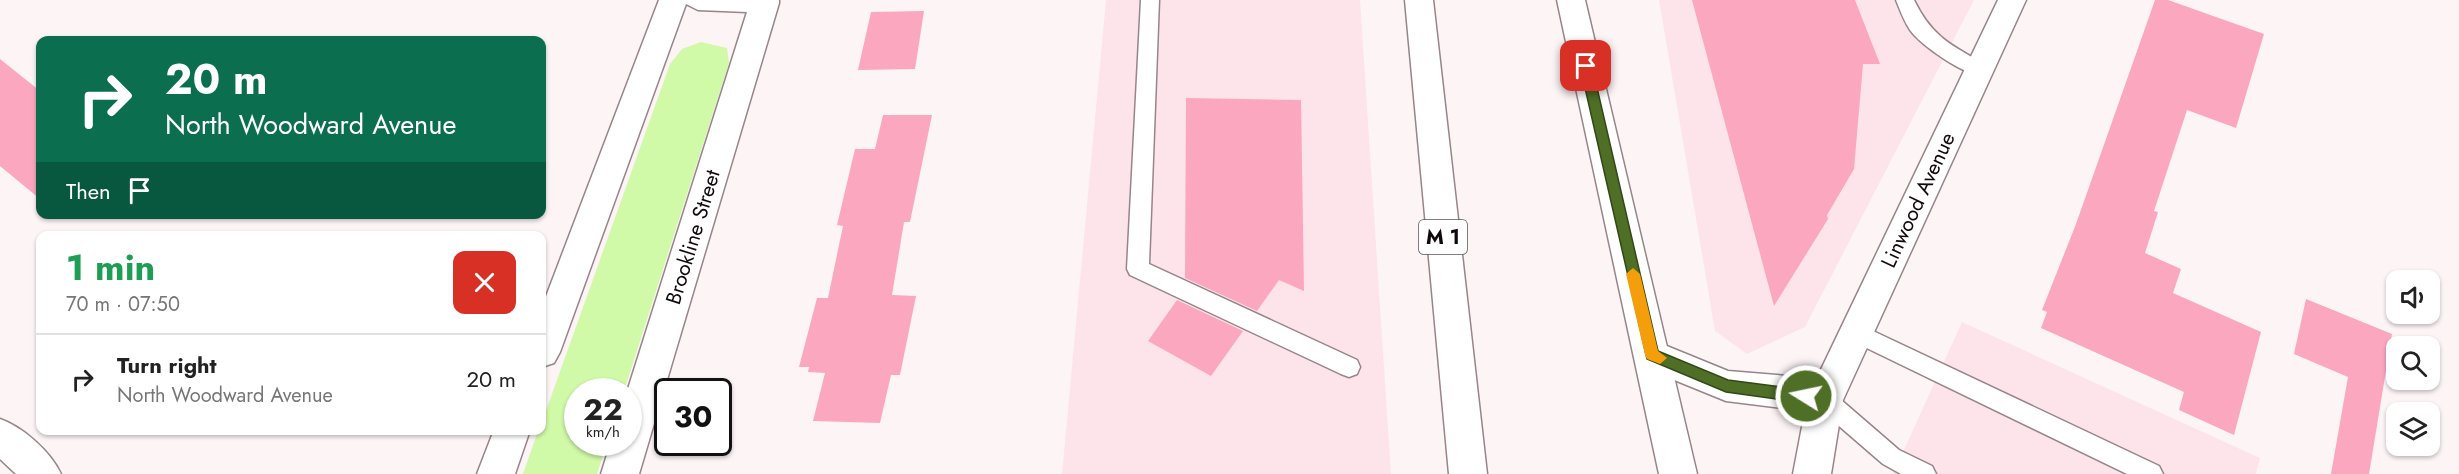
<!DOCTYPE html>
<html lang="en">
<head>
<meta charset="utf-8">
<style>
	:root { --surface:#fff; --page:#f6f6f6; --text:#222; --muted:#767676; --line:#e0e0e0 }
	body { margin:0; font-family:Jost,sans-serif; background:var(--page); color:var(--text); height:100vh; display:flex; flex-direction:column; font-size:22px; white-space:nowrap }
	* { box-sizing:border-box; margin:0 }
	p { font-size:20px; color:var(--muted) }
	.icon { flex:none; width:33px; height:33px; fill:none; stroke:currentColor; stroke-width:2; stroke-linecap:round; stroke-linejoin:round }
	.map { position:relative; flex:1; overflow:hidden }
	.panel { position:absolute; left:36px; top:231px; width:510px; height:204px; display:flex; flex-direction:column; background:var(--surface); border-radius:12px; box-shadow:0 2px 4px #0004 }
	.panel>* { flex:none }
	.guide { position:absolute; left:36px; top:36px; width:510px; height:183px; border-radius:12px; box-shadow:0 2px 4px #0004; background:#0b6e4f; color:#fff; overflow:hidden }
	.fabs { position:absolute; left:2386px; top:270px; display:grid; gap:12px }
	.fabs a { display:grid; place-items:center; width:54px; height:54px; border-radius:12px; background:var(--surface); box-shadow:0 2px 4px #0004; font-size:30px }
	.speed { position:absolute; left:564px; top:378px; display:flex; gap:12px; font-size:30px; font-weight:700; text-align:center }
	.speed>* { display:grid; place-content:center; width:78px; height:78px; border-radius:50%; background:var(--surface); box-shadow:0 2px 4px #0004; line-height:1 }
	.speed small { font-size:15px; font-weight:400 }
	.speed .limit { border:3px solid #111; border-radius:9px; background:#fff; color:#111 }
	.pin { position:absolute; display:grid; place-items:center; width:51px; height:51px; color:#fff; margin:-26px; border-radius:12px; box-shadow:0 3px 9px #0006 }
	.me { position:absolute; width:66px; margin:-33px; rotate:280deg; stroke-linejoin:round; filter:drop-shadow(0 0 4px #0008) }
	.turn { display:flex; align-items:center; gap:21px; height:126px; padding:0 30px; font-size:27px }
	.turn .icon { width:78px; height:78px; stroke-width:2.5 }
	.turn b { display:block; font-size:42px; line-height:51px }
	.then { display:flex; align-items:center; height:57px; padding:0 30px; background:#0003; gap:12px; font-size:22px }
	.round { display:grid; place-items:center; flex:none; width:63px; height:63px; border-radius:12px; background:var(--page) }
	.head { display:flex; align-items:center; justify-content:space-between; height:102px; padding:0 30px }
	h1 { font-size:36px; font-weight:700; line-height:45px; color:#1e9e55 }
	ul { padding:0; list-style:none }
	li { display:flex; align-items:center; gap:18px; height:90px; padding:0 30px; border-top:2px solid var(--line) }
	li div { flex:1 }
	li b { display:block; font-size:22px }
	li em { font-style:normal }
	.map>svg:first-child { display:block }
	.built { fill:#fde4ea }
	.green { fill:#d0f9a8 }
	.building { fill:#fba7bf }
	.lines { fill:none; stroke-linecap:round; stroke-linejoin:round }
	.lane-casing { stroke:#988489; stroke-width:3 }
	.street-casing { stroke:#988489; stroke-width:3 }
	.primary-casing { stroke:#988489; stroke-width:3 }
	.lane { fill:#fff; fill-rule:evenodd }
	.street { fill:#fff; fill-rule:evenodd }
	.primary { fill:#fff; fill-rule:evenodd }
	.route { fill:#4e6f25; stroke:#334818; stroke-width:1.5 }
	.slow { fill:#f59e0b }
	.labels { text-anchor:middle; stroke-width:6; stroke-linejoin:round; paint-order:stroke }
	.shield { fill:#fff; stroke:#585455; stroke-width:1.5 }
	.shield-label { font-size:20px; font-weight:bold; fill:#110a0c }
	.street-label { font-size:21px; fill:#110a0c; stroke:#fff }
</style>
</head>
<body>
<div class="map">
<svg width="2459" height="474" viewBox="0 0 2459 474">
	<rect width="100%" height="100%" fill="#fdf4f6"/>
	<!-- built -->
	<path class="built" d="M1106 0H1360L1391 474H1062Z
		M1659 0H1974L1805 327 1747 354 1715 331Z
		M1962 322 2260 458 2256 474H1893Z"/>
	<!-- green -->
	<path class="green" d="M701 42 727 48 729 63 624 391 578 392V442L607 443 597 474H523L538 431 542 430V422L670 64 682 49Z"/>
	<!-- building -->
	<path class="building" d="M1692 0H1855L1880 64H1863L1854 169 1827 215 1828 219 1774 306Z
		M2155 0H2168L2264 34 2236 128 2187 110 2154 211 2158 212 2145 253 2181 269 2173 293 2261 332 2234 435 2179 410 2184 392 2041 328 2047 312 2042 310 2076 224Z
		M924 11 915 69 858 70 871 12Z
		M0 59 40 91V199L0 166Z
		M1186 98 1301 100 1304 291 1279 280 1257 311 1185 278Z
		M883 115H932L910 222H904L892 295 916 296 900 375H891L880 423 813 421 825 373 808 372 809 367H799L817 298H828L843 226 837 225 855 149H875Z
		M2306 299 2392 334 2369 474H2331L2348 377 2294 354Z
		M1177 300 1243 331 1211 376 1148 341Z"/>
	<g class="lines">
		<!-- lane casing -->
		<g class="lane-casing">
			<path id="lane" d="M1141 0H1159L1149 264 1357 360 1360 367 1357 374 1349 377 1341 374 1130 275 1127 269Z
				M1896 0H1914C1932 37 1951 45 1986 65L1989 70 1986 75C1970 80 1920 45 1910 30 1904 21 1900 10 1896 0Z
				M1856 323 2159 466 2163 474H2127L1848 339 1845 332 1848 325Z
				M1825 390 1833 393 1899 450 1932 466 1936 474H1901L1883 464 1817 407 1814 400 1817 393Z"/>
		</g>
		<!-- street casing -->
		<g class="street-casing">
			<path id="street" d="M659 0H779V3L639 474H601L611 442H628L627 392 747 12 698 10 686 4 560 352 554 363 542 367V307Z
				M1998 0H2026L1843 400 1831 474H1793L1805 411 1726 401 1640 366 1634 355 1640 344 1652 340 1728 371 1788 376 1815 382Z
				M0 419C23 427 51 452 61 474H16L0 459Z
				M494 430H530L515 474H477Z"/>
		</g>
		<!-- primary casing -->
		<g class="primary-casing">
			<path id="primary" d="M1405 0H1433L1487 474H1449Z
				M1557 0H1585L1697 474H1659Z"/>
		</g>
		<!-- lane -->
		<use href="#lane" class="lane"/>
		<!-- street -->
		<use href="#street" class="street"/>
		<!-- primary -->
		<use href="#primary" class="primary"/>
	</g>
	<!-- route -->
	<path class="route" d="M1586 62 1592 66 1658 351 1728 380 1806 390 1811 392 1814 396 1811 401 1806 403 1726 392 1647 359 1580 66Z"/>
	<!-- slow -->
	<path class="slow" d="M1633 268 1640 274 1658 351 1667 358 1660 364 1647 359 1645 355 1626 274Z"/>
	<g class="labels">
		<!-- shield labels -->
		<rect class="shield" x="1419" y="220" width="48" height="34" rx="4.5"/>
		<g class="shield-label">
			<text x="1443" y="244">M 1</text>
		</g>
		<!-- street labels -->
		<g class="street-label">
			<text transform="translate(1918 200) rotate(-65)" y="7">Linwood Avenue</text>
			<text transform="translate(693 237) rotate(-73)" y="7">Brookline Street</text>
		</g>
	</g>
</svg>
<div class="fabs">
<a><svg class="icon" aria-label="sound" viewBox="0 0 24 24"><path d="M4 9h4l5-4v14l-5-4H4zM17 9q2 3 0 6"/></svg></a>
<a><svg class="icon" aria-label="search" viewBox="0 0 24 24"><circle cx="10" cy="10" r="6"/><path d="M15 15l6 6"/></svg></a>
<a><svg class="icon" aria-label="layers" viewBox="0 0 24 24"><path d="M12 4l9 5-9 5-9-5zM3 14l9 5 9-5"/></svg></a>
</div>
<div class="speed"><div>22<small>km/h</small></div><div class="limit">30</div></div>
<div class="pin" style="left:1586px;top:66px;background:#d93025"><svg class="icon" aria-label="arrive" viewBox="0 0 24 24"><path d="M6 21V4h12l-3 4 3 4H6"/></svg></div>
<svg class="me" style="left:1806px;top:396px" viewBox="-20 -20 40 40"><circle r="17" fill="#4e6f25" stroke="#fff" stroke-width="3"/><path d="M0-11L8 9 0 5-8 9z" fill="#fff"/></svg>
<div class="guide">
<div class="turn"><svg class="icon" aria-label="right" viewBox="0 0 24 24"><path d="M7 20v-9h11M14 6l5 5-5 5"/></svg><div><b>20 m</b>North Woodward Avenue</div></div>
<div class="then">Then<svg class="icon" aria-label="arrive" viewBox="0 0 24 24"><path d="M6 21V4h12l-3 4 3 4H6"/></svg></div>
</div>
<section class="panel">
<div class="head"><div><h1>1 min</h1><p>70 m · 07:50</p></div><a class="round" style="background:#d93025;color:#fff"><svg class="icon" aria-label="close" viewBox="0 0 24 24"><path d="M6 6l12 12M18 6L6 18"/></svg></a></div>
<ul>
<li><svg class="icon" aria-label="right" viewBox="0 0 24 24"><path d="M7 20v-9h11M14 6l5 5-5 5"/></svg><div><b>Turn right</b><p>North Woodward Avenue</p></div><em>20 m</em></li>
</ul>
</section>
</div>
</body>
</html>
